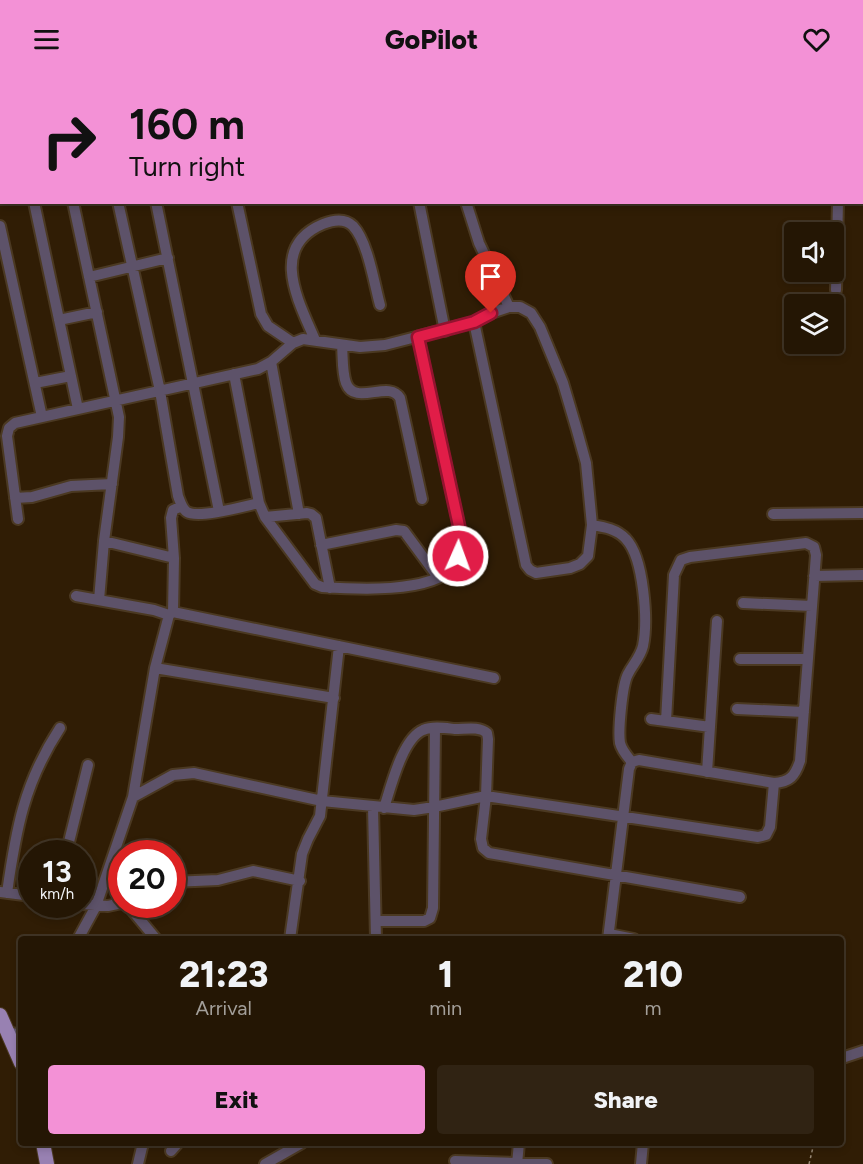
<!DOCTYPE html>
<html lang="en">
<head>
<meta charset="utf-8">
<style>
	:root { --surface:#241604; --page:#302313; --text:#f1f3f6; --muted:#a39f9a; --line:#413526; --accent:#f391d6 }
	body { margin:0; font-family:Figtree,sans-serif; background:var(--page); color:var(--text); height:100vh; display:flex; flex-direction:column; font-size:22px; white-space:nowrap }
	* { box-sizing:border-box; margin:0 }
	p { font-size:20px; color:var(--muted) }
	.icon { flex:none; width:33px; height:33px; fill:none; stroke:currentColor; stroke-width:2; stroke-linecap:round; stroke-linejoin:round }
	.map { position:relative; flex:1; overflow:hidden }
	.sheet { position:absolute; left:18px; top:858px; width:826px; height:210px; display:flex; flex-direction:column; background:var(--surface); border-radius:6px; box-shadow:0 3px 9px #0003,0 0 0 2px var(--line) }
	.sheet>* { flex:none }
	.banner { position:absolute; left:0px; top:0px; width:864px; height:126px; box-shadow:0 3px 9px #0003,0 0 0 2px var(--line); background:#f391d6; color:#111; overflow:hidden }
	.tools { position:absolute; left:784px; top:144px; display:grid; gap:12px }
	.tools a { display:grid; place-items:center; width:60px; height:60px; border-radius:6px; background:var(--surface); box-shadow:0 3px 9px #0003,0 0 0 2px var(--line); font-size:30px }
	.speed { position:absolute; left:18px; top:762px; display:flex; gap:12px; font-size:30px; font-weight:700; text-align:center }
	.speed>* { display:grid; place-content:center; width:78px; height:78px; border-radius:50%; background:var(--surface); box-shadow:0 3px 9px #0003,0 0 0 2px var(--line); line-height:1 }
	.speed small { font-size:15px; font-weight:400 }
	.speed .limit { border:9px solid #d22; background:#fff; color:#111 }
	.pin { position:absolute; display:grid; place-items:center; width:51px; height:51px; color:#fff; margin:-62px -26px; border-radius:50% 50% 50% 0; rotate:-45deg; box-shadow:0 0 6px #0007 }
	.pin .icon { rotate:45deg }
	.me { position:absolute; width:66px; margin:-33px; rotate:2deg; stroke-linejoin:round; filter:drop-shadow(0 0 4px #0008) }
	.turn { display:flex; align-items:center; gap:21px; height:126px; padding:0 30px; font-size:27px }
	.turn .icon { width:78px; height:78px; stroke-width:2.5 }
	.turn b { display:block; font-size:42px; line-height:51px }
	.eta { display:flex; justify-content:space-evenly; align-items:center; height:102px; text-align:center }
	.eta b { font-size:36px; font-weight:800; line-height:42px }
	.primary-button { display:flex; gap:12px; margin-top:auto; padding:12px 30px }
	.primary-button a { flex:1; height:69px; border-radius:6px; background:var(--accent); color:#111; font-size:24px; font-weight:800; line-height:69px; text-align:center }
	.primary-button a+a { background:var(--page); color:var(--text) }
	header { display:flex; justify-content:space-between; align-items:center; height:78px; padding:0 30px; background:var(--accent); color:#111; font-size:27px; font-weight:800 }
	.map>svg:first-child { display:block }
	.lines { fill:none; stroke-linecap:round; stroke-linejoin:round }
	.minor-casing { stroke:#4b3922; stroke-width:14 }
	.major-casing { stroke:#4b3922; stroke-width:16 }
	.path { stroke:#978874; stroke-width:1.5; stroke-dasharray:3 3; stroke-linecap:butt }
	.minor { stroke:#5d5269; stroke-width:10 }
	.major { stroke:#9881b2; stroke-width:14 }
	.route-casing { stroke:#92132f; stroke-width:15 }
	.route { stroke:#e11d48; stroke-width:10 }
</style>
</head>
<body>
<header><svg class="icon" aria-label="menu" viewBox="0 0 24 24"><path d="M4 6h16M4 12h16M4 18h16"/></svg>GoPilot<svg class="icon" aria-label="heart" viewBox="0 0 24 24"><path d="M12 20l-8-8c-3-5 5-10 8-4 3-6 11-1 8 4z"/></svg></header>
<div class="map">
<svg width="863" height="1086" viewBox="0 0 863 1086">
	<rect width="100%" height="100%" fill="#301d05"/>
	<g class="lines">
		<!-- minor casing -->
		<g class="minor-casing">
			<path id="minor" d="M7 0 8 2
				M47 0V2
				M91 0V2
				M131 0V2
				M306 0V2
				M392 0 393 2
				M445 0V2
				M818 0 819 2
				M832 0V2
				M859 0H863
				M163 2 168 0
				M0 40H2
				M862 74H863
				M34 124 78 331
				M73 124 119 339 118 359 104 463 99 522
				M118 124 160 313 178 418C180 423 182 431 187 434 198 441 245 428 259 425
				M156 124 219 433
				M237 124 261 236 268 248 293 265
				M419 124 445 253
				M466 124 479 165 509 229
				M0 148 42 339
				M89 199 168 180
				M836 212 838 124
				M59 242 97 234
				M315 262C299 224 268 169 323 146 333 142 345 140 353 148 368 164 374 205 380 227
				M342 267C343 279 342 294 346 305 355 329 389 301 400 320L422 421
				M271 284 299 436
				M234 296 259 425 265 439 315 506 322 509C353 511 431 516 453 489 462 478 460 461 459 448L418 259
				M35 305 71 298
				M15 420 32 419 71 408 112 406
				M773 436 863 435
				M265 439 307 435 311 436 316 440 330 510
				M18 441 7 358 9 350 15 345 258 291 271 284 293 265 303 261 360 269 385 267 474 244 491 235 509 229H520L531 235 540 249 563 305 576 349 586 385 592 447 588 478 580 486 570 490 536 495 530 492 526 487 474 244
				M592 447C604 449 617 451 626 461 644 480 648 543 643 568 640 580 633 586 628 596 622 607 618 653 620 665 622 673 627 678 632 684
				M104 463 174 480
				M321 467 396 452 404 453 438 499
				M814 498 863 497
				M76 518 154 532 169 537
				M743 525 812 528
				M173 534 174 480 171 440 173 432 182 428
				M740 581H808
				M155 590 334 620
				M737 631 804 634
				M651 641 710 649
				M707 694 717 543
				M133 719 173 697 194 695 322 723 414 732 434 729 486 718 758 759 766 757 770 749 774 705
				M373 729 376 861
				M384 730C391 709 402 661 423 652 433 648 445 650 455 651 466 651 479 648 487 655L488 661 486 718 481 761 483 770 489 775 740 819
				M66 776 88 687
				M172 804 218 802 253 793 300 803
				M0 814 32 818
				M7 815C16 751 24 705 60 650
				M82 826 108 828 122 825
				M127 826 156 861
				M376 843H424L430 840 433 830 435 650
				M609 856 634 861
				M78 861 96 828 133 719 155 590 169 537 173 534 494 600
				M290 861 302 776 308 761 320 738 339 568
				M608 861 629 691 632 684 639 682 774 705C790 704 795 698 800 683L816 477 814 469 806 465 690 479 681 482 674 497 666 643
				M8 954 21 957
				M842 980 863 973
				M171 1073 178 1065
				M455 1083 547 1086
				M138 1086 143 1065
				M265 1086 302 1065
				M517 1086 519 1065
				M641 1086 643 1065"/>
		</g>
		<!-- major casing -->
		<g class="major-casing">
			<path id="major" d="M0 937 21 985
				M43 1065 47 1086"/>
		</g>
		<!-- path -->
		<path class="path" d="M809 1086 814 1065"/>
		<!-- minor -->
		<use href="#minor" class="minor"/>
		<!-- major -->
		<use href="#major" class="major"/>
	</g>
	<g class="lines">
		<!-- route casing -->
		<g class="route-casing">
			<path id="route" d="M458 478 460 465 459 448 418 259 474 244 491 235"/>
		</g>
		<!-- route -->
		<use href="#route" class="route"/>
	</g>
</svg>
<div class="tools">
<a><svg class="icon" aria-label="sound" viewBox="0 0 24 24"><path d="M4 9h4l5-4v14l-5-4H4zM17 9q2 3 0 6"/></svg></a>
<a><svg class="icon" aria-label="layers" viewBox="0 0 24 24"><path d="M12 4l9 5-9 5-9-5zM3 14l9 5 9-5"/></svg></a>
</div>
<div class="speed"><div>13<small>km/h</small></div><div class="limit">20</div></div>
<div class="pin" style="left:491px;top:235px;background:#d93025"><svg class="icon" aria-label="arrive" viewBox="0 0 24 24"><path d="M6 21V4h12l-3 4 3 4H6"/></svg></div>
<svg class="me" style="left:458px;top:478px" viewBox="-20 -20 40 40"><circle r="17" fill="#e11d48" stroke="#fff" stroke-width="3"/><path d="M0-11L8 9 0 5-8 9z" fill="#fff"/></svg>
<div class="banner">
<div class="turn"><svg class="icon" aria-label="right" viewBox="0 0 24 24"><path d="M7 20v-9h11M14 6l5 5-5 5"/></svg><div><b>160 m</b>Turn right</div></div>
</div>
<section class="sheet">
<div class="eta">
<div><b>21:23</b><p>Arrival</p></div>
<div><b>1</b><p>min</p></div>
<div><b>210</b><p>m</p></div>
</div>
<div class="primary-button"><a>Exit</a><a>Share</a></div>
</section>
</div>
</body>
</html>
